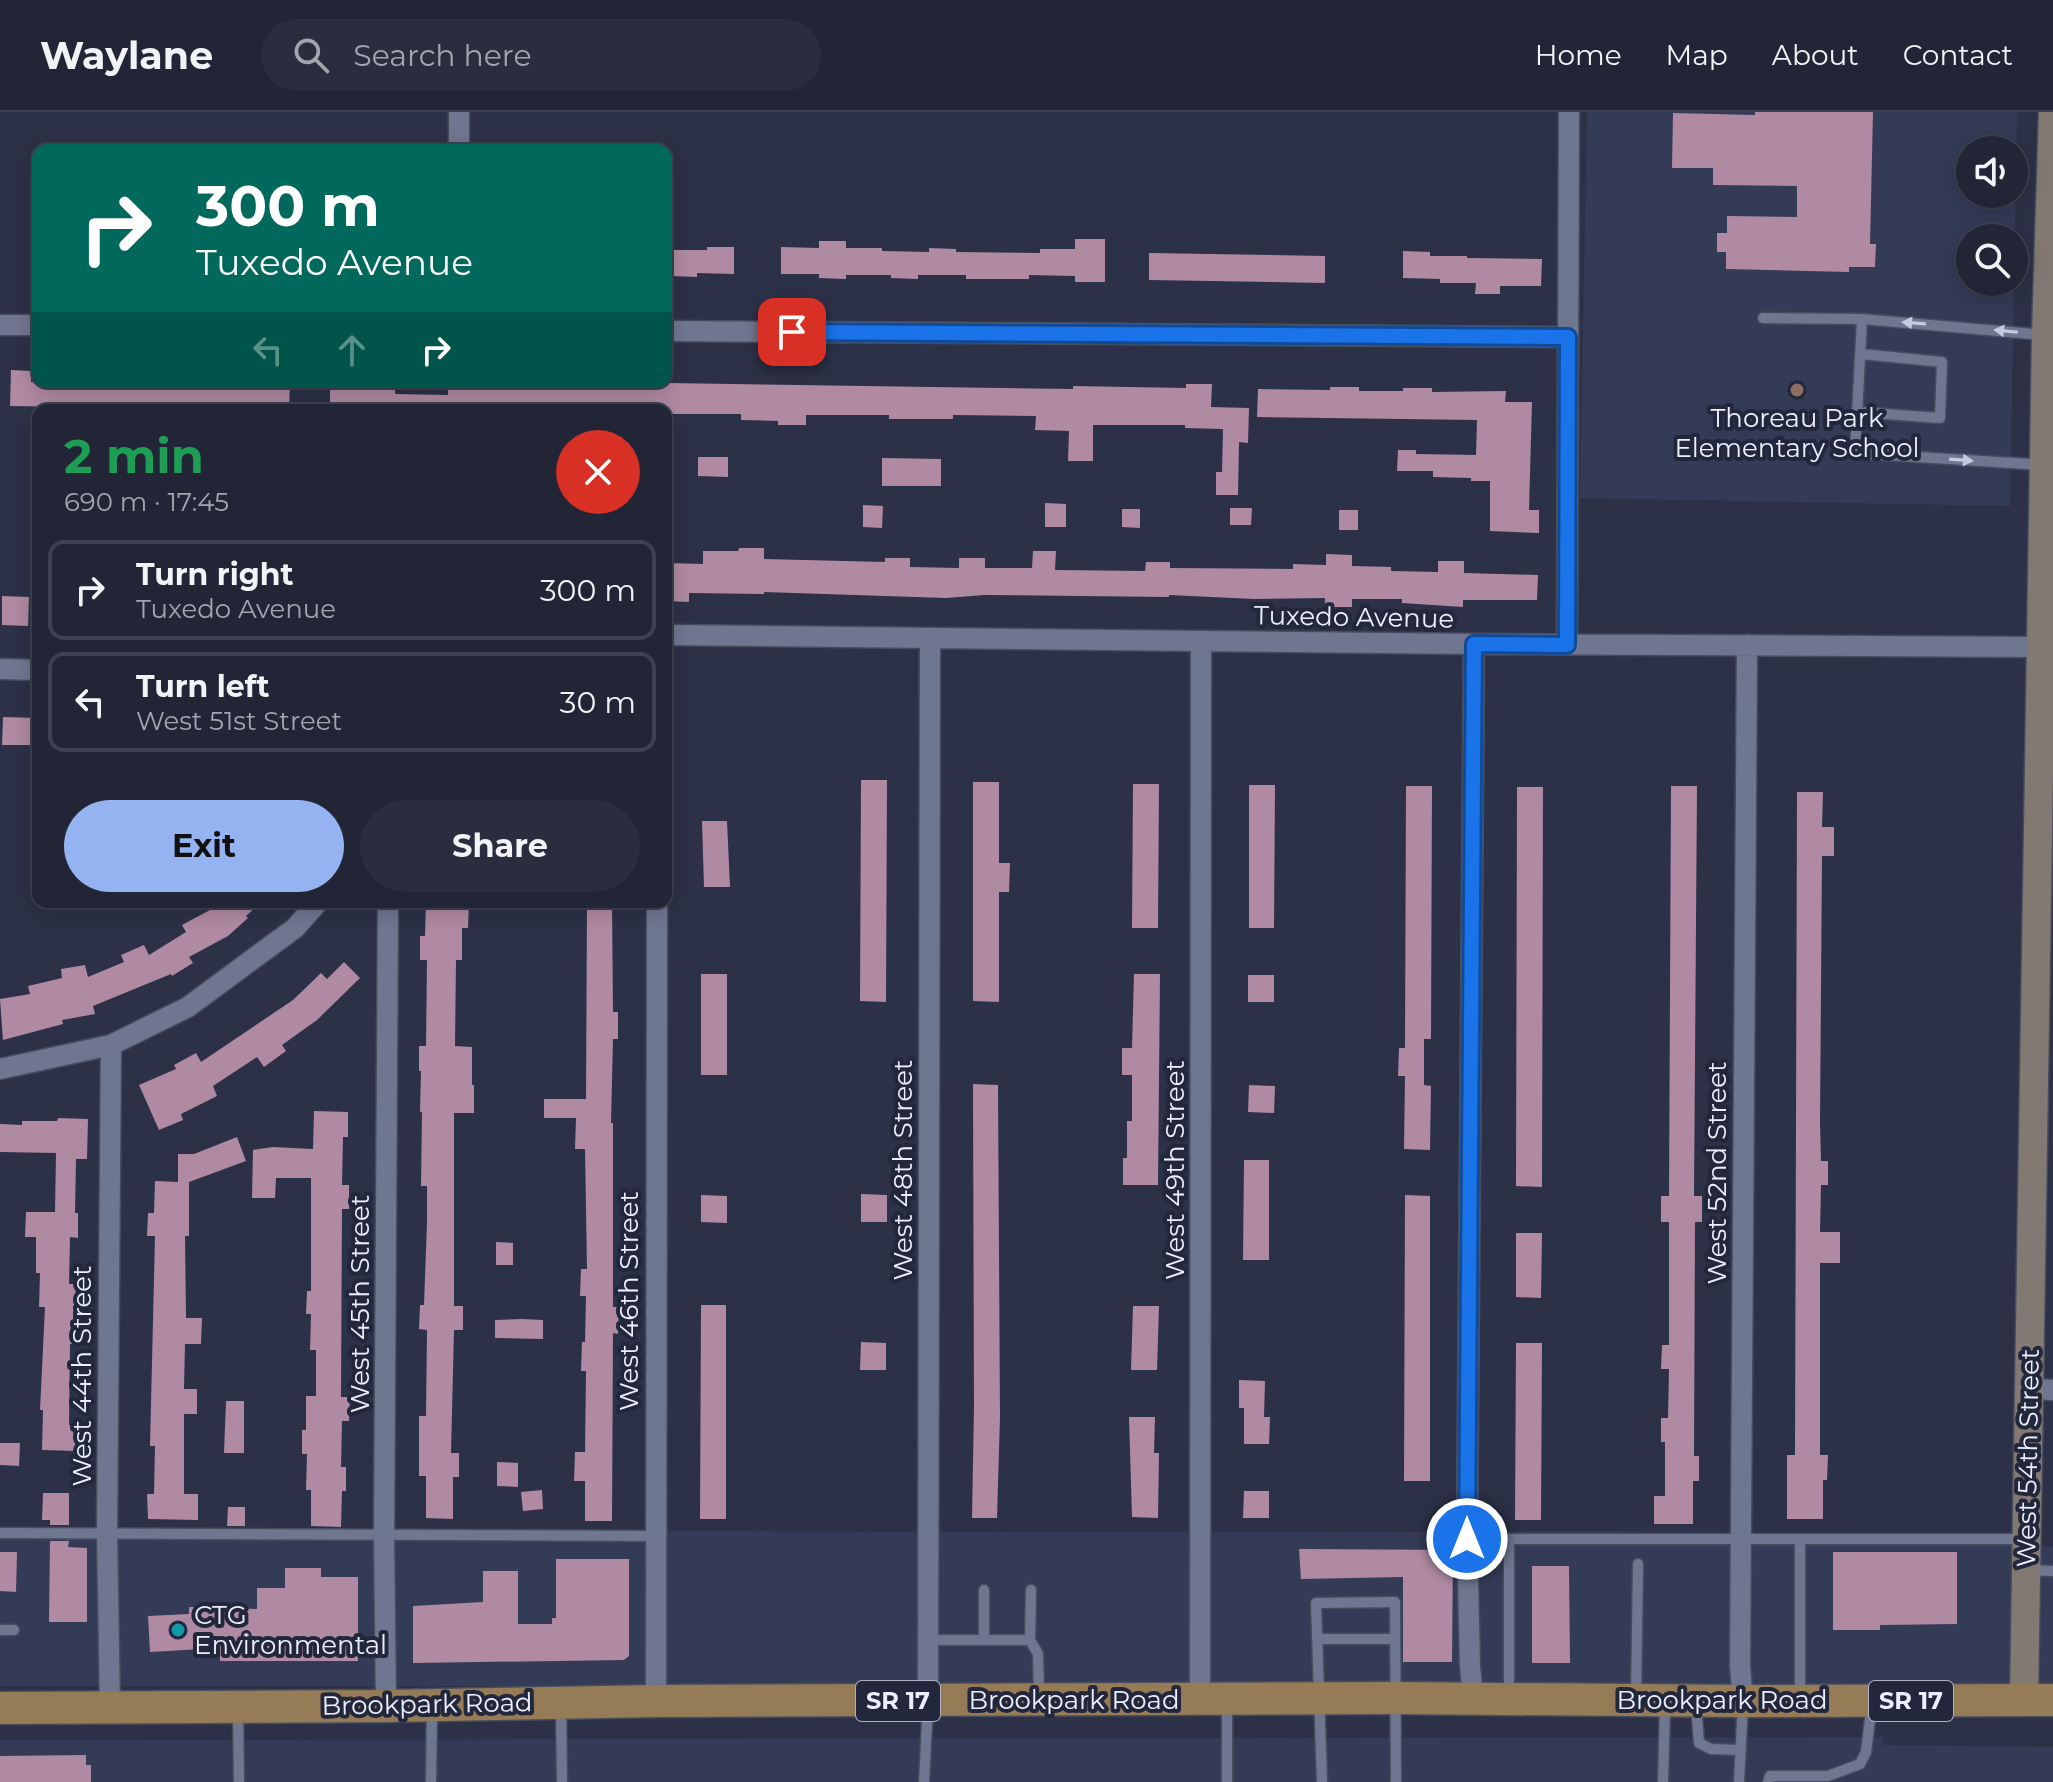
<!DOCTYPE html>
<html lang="en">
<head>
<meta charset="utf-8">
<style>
	:root { --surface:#212535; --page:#292d3d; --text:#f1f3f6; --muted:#a2a5ad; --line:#3e4250; --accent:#95b2f1 }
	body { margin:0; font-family:Montserrat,sans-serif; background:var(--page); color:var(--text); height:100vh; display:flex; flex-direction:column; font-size:30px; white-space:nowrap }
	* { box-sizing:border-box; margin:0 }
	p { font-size:26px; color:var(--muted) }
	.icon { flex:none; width:44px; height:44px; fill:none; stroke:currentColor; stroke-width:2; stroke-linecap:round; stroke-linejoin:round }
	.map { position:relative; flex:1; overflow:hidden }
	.side { position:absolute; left:32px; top:292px; width:640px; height:504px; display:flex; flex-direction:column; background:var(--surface); border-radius:16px; box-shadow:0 4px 20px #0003,0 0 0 2px var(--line) }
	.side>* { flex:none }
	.top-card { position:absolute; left:32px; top:32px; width:640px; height:244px; border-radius:16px; box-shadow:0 4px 20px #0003,0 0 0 2px var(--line); background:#00695c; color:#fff; overflow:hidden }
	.tools { position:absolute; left:1956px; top:24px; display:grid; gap:16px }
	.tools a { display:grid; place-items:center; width:72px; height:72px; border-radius:50%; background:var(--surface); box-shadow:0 4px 20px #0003,0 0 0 2px var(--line); font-size:40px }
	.pin { position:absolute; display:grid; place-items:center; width:68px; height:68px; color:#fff; margin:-34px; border-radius:16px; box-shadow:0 4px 12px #0006 }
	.me { position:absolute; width:88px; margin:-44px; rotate:0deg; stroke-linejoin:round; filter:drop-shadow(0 0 6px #0008) }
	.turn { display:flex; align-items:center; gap:28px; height:168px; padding:0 32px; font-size:36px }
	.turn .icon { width:104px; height:104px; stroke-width:2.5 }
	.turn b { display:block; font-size:56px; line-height:68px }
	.lanes { display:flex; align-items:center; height:76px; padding:0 32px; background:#0003; justify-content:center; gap:40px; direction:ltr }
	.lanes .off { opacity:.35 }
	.round { display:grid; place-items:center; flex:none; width:84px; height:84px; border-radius:42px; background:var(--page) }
	.headline { display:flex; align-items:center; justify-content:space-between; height:136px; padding:0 32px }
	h1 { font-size:48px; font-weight:700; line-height:60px; color:#1e9e55 }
	.primary-button { display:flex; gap:16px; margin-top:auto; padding:16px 32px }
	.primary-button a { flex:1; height:92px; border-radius:48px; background:var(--accent); color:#111; font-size:32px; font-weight:700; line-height:92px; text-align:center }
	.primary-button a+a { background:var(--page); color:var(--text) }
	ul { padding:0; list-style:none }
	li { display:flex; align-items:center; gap:24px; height:100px; margin:0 16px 12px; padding:0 16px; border:4px solid var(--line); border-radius:16px }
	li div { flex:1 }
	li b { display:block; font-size:30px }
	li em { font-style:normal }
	header { display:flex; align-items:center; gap:48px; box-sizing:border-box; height:112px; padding:0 40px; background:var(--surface); border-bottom:2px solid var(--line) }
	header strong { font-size:38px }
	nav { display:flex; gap:44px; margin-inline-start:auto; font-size:28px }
	.search { width:560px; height:72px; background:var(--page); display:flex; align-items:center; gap:20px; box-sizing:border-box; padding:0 28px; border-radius:44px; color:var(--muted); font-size:30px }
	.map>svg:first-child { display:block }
	.built { fill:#343b56; fill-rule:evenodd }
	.building { fill:#b08aa3 }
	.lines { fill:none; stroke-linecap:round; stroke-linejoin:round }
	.lane-casing { stroke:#474c5f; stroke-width:13 }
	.street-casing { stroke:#474c5f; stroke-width:23 }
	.secondary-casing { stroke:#474c5f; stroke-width:31 }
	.primary-casing { stroke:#474c5f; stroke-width:35 }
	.lane { stroke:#6f768f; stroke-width:10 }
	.street { stroke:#6f768f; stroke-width:20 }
	.secondary { stroke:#827972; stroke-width:28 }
	.primary { stroke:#957b56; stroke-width:32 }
	.oneway { fill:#c5cadc }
	.route-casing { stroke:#114b97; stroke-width:20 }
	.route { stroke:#1a73e8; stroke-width:14 }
	.education-dot { fill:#8d6e63; stroke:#22273c; stroke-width:3 }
	.culture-dot { fill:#0f9aa8; stroke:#22273c; stroke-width:3 }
	.labels { text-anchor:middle; stroke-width:8; stroke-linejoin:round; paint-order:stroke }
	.shield { fill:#22273c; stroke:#aeb2c3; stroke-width:2 }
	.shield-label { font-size:24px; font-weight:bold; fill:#eaeefd }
	.poi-label { font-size:26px; fill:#eaeefd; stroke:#22273c }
	.street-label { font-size:26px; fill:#eaeefd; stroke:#22273c }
</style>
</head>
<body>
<header>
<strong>Waylane</strong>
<div class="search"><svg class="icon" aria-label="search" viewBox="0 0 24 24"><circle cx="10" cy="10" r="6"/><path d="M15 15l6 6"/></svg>Search here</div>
<nav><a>Home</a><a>Map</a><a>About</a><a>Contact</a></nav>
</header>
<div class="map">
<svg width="2053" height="1670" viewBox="0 0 2053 1670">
	<rect width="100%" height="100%" fill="#2c3147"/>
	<!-- built -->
	<path class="built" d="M1587 0H2017L2010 394 1580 386ZM1970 38H2014V82H1970ZM1970 126H2014V170H1970Z
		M489 1419 2015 1421 2046 1435H2053V1574H0V1420Z
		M1883 1625V1633L2053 1635V1670H0V1628Z"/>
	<!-- building -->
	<path class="building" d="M1755 0H1873L1870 132H1876L1875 155H1849V160L1726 157V140H1717V121H1727V104L1797 105V74L1713 73V56H1672L1673 1 1755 3Z
		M1075 127H1105V170H1075V164L1029 163V167H966V163H918V167L891 166V163H846V167L819 166V162H781V135L819 136V129H846V136H882V139L929 140V136L956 137V140L1040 141V137H1075Z
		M707 135H734V162L697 161V165L670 164V138H707Z
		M1403 139 1430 140V144H1467V146L1542 147 1541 174H1500V182H1475L1476 171H1440V167L1403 166Z
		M1149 141 1325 144V171L1149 168Z
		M11 258 31 259V270H290L289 298H153V293L67 292V295L10 294Z
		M369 270H395V282L448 283V271H485L558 273 559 270 668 271 1073 277V274L1186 276V272H1212L1211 295 1249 296 1248 331 1239 330 1238 383H1216V360H1222L1223 317 1185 316V313H1093V349H1068L1069 319 1035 318 1036 304 953 303V307H889V303H806V313H778V309L741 308V302H668V298H330V271Z
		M1330 275H1359V279H1403V276H1432V280L1506 279 1505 290H1532L1529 398H1539V421L1490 419V369H1471V366L1433 365V359H1397L1398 338H1416V342L1476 343 1477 308 1257 305 1258 277 1330 278Z
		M698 345H728V365L698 364Z
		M882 346 941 347V374H882Z
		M1045 391 1066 392V415H1045Z
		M863 393 883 394 882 416 863 415Z
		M1230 396H1252L1251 413H1230Z
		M1122 397H1140V416L1122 415Z
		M1339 398H1358V418H1339Z
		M739 436H764V447L885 450V446H910V455L959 456V446H985V456H1032L1033 439H1056L1055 458 1145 459 1146 450H1170V456L1293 457V452L1326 453V442L1352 443V454L1391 455V459L1438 460V449H1464V461L1538 463 1537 488H1463V495L1402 491V487H1352V495H1325V486L1254 487 1169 483V485L984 483 946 486 764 480V482L689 481V490L666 489V451L703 452V439H738Z
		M2 484 29 485 28 514 2 513Z
		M3 605 38 606V633H2Z
		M861 668H887L886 890 860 889Z
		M973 670H999V751H1010L1009 780H999V890L973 889Z
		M1133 672H1159L1158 816H1132Z
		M1249 673H1275L1274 816H1249Z
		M1406 674H1432L1431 927H1424V973L1431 974 1430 1038 1404 1037 1405 964H1398L1399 936H1405Z
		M1671 674H1697L1694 1084H1702V1110H1695L1694 1344H1699V1369H1693V1412H1654V1384H1665V1330H1661V1306H1668L1669 1257H1661L1662 1233H1669V1110H1661V1084H1669Z
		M1517 675H1543L1542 1075 1516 1074Z
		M1797 680H1823L1822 715H1834V744H1822L1820 1011 1821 1049H1828V1073H1821L1820 1120H1840V1151H1820V1343H1828L1827 1368H1823V1407H1787V1343H1795Z
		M702 709H727L730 775H704Z
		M204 790H261L246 804 248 806 228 824 189 845 193 851 172 864 171 862 93 894 95 902 62 908 63 912 3 928 0 887 30 882 28 874 62 866 61 857 85 853 88 865 124 850 121 843 144 833 149 843 186 820 182 813 210 798Z
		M426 790H469L468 816H462V848H456L455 934 472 935V973H474V1001H454V1194H463V1218H454L451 1341H459V1365H453V1407L426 1406V1364H419V1304H426L427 1218 419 1217 420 1193H424L427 1110V1074H421L422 1000H420L421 959H419V934H426L427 848H420V824H425Z
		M587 790H612L613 900H618V927H613L611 1011H613V1195H619L618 1222 613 1221 612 1409H585V1369H574L575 1340H585L586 1259H581L582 1230H585L586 1184H580L581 1157H587L585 1037H575L576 1006H544V987H586Z
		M344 850 360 866 317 908 282 933 286 939 264 955 257 945 213 974 217 984 181 1002 183 1008 159 1018 139 973 176 957 174 953 196 941 201 950 293 888 321 861 327 867Z
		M701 862H727V963H701Z
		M1134 862H1160L1158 1073H1123V1046H1127V1009H1132V963H1122V936H1132Z
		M1248 863H1274V890H1248Z
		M973 972 998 973 1000 1305 997 1406H972L974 1295Z
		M1249 973 1275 974 1274 1001 1248 1000Z
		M314 999 348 1000V1025H343L342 1073H349V1097H342L341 1285H350L349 1309H342L341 1355H346V1379H342L341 1415 311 1414V1378H306L307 1342H302V1318H306V1284H316V1238H310L311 1202H306L307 1179H311V1066H276L275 1086H252L253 1038 273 1035 313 1037Z
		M58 1006 88 1007 87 1047H76L75 1101H78V1126L70 1125 69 1172H76L75 1205H78V1232H70L69 1313H77V1339L42 1338 43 1298H40L45 1195H39L40 1161H36V1125H25L26 1100H55L56 1041 0 1040V1012L22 1013V1009H57Z
		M237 1025 246 1049 189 1070V1124H185L186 1206H202L201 1232H185L184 1277H197V1302H184V1382H198V1408L148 1407 147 1382H154L155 1334H150L155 1124H147L148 1101H154L155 1069 178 1070V1042H194Z
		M1244 1048H1269V1148H1243Z
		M861 1082 887 1083V1110H861Z
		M701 1083 727 1084V1111L701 1110Z
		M1405 1083 1430 1084V1369H1404Z
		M1516 1121H1542L1541 1186 1516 1185Z
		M496 1130 513 1131V1153H496Z
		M701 1193H726V1407H700Z
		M1133 1194H1159L1157 1258H1131Z
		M522 1207 543 1208V1227L495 1226V1208Z
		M861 1230 886 1231V1258H860Z
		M1516 1231H1542L1541 1408H1515Z
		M1239 1268 1265 1269 1264 1305H1270L1269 1332H1244V1296H1239Z
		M226 1289H244V1341H224Z
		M1129 1305H1155L1154 1341H1159L1158 1406 1132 1405Z
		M0 1331H20L19 1354 0 1353Z
		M497 1350 518 1351V1375L497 1374Z
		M542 1378 543 1397 523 1399 521 1380Z
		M1244 1379H1269V1406H1243Z
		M43 1381H69V1413H50V1408H42Z
		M228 1395H245V1414H227Z
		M50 1429H69L68 1435 87 1436V1510H49Z
		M1299 1437 1453 1438 1452 1550H1403V1465L1301 1467Z
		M0 1440H17L16 1480 0 1479Z
		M1833 1440H1957V1512L1880 1513V1518H1833Z
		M556 1447H629V1544L624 1548 413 1551V1494L483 1490V1459H518V1512H552V1506H556Z
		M1532 1454H1569L1570 1551H1532Z
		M285 1456H321V1465H358V1549H220V1536L150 1540 148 1504 189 1502V1495L257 1497V1476H285Z
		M86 1643V1653H91V1670H0V1644Z"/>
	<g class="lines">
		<!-- lane casing -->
		<g class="lane-casing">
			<path id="lane" d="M1763 206 1862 207 2044 223
				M1862 207 1855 341 2044 353
				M1858 300 1940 306 1942 250 1861 242
				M0 1421 654 1424
				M1467 1427H2025
				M1800 1428V1583
				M2028 1458 2053 1459
				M1031 1478 1030 1528 1038 1542 1039 1582
				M0 1518H14
				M1317 1527H1395
				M928 1528H1030
				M984 1528V1478
				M1509 1585V1427
				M1636 1586 1638 1452
				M1696 1592 1699 1631 1711 1637 1740 1638
				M561 1596 562 1670
				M238 1600 239 1670
				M431 1670 432 1596
				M924 1670 928 1592
				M1227 1670V1589
				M1322 1670 1316 1491 1395 1490 1396 1670
				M1663 1670 1665 1594
				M1739 1670 1743 1591
				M1768 1670 1770 1664H1828L1860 1652 1866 1640 1872 1591"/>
		</g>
		<!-- street casing -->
		<g class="street-casing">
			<path id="street" d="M459 0V38
				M0 213H38
				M666 219 1568 225
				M666 523 1474 532 2041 535
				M1567 533 1569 0
				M0 557 38 558
				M0 957 111 933 188 895 295 816 318 790
				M2030 1277 2053 1278
				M1473 1586 1470 1554 1467 1427 1474 532
				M1200 1587 1201 529
				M656 1589 657 790
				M928 1589 930 527
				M1743 1589 1740 1554 1747 533
				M386 1594 384 1425 388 790
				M110 1595 107 1421 111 933"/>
		</g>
		<!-- secondary casing -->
		<g class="secondary-casing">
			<path id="secondary" d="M2024 1588 2046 223 2053 0"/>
		</g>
		<!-- primary casing -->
		<g class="primary-casing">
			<path id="primary" d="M0 1596 386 1594 656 1589 1394 1586 1743 1589 2053 1588"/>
		</g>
		<!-- lane -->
		<use href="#lane" class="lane"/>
		<!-- street -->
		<use href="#street" class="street"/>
		<!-- secondary -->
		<use href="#secondary" class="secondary"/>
		<!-- primary -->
		<use href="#primary" class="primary"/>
	</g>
	<!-- one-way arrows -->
	<defs><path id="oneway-solid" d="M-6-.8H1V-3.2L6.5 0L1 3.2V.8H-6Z" transform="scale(2)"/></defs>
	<g class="oneway">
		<use href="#oneway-solid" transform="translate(1914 211) rotate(-176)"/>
		<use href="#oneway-solid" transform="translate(2006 219) rotate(-174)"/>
		<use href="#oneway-solid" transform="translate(1961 348) rotate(4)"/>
	</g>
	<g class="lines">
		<!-- route casing -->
		<g class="route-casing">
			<path id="route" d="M792 220 1568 225 1567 533 1474 532 1467 1427"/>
		</g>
		<!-- route -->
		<use href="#route" class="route"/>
	</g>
	<!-- markers -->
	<circle class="education-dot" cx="1797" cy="278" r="8"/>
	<circle class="culture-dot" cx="178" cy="1518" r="8"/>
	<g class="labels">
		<!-- shield labels -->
		<g class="shield">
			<rect x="856" y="1569" width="84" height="40" rx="6"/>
			<rect x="1869" y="1569" width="84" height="40" rx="6"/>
		</g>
		<g class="shield-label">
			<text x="898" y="1597">SR 17</text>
			<text x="1911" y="1597">SR 17</text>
		</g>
		<!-- poi labels -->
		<g class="poi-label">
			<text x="1797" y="315">Thoreau Park<tspan x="1797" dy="30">Elementary School</tspan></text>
			<text x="194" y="1512" text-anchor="start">CTG<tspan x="194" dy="30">Environmental</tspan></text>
		</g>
		<!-- street labels -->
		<g class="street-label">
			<text transform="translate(1354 505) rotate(1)" y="9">Tuxedo Avenue</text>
			<text transform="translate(903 1058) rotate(-90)" y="9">West 48th Street</text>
			<text transform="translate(1175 1058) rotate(-90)" y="9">West 49th Street</text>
			<text transform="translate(1717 1061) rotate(-90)" y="9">West 52nd Street</text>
			<text transform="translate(629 1189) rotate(-90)" y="9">West 46th Street</text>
			<text transform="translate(360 1192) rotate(-90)" y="9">West 45th Street</text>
			<text transform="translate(82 1264) rotate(-90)" y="9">West 44th Street</text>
			<text transform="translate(2028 1346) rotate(-89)" y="9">West 54th Street</text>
			<text x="1074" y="1597">Brookpark Road</text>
			<text x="1722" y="1597">Brookpark Road</text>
			<text transform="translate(427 1592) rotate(-1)" y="9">Brookpark Road</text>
		</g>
	</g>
</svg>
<div class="tools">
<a><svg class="icon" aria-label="sound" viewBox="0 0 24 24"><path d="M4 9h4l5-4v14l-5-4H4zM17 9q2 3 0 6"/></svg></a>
<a><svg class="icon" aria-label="search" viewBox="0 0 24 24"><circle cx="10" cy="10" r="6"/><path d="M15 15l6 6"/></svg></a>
</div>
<div class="pin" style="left:792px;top:220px;background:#d93025"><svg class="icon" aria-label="arrive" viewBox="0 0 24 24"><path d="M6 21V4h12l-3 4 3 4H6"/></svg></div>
<svg class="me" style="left:1467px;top:1427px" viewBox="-20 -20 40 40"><circle r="17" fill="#1a73e8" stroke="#fff" stroke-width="3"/><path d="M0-11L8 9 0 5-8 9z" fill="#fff"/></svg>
<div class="top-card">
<div class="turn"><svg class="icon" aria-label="right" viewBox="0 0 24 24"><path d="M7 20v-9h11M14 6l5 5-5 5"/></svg><div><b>300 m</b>Tuxedo Avenue</div></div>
<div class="lanes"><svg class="icon off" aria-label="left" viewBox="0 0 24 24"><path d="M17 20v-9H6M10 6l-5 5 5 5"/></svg><svg class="icon off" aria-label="ahead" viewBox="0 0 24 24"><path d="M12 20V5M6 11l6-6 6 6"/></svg><svg class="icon" aria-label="right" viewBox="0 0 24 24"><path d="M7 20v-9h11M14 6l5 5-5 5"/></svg></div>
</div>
<section class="side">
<div class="headline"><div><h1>2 min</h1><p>690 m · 17:45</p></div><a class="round" style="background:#d93025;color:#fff"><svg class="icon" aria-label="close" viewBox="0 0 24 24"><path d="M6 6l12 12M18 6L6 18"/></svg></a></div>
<ul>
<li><svg class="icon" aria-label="right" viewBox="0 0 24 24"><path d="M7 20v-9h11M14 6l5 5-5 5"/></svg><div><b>Turn right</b><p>Tuxedo Avenue</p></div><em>300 m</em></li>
<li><svg class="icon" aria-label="left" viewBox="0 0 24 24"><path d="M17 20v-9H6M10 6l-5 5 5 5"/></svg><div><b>Turn left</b><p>West 51st Street</p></div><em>30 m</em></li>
</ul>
<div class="primary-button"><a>Exit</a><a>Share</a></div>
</section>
</div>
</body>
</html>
